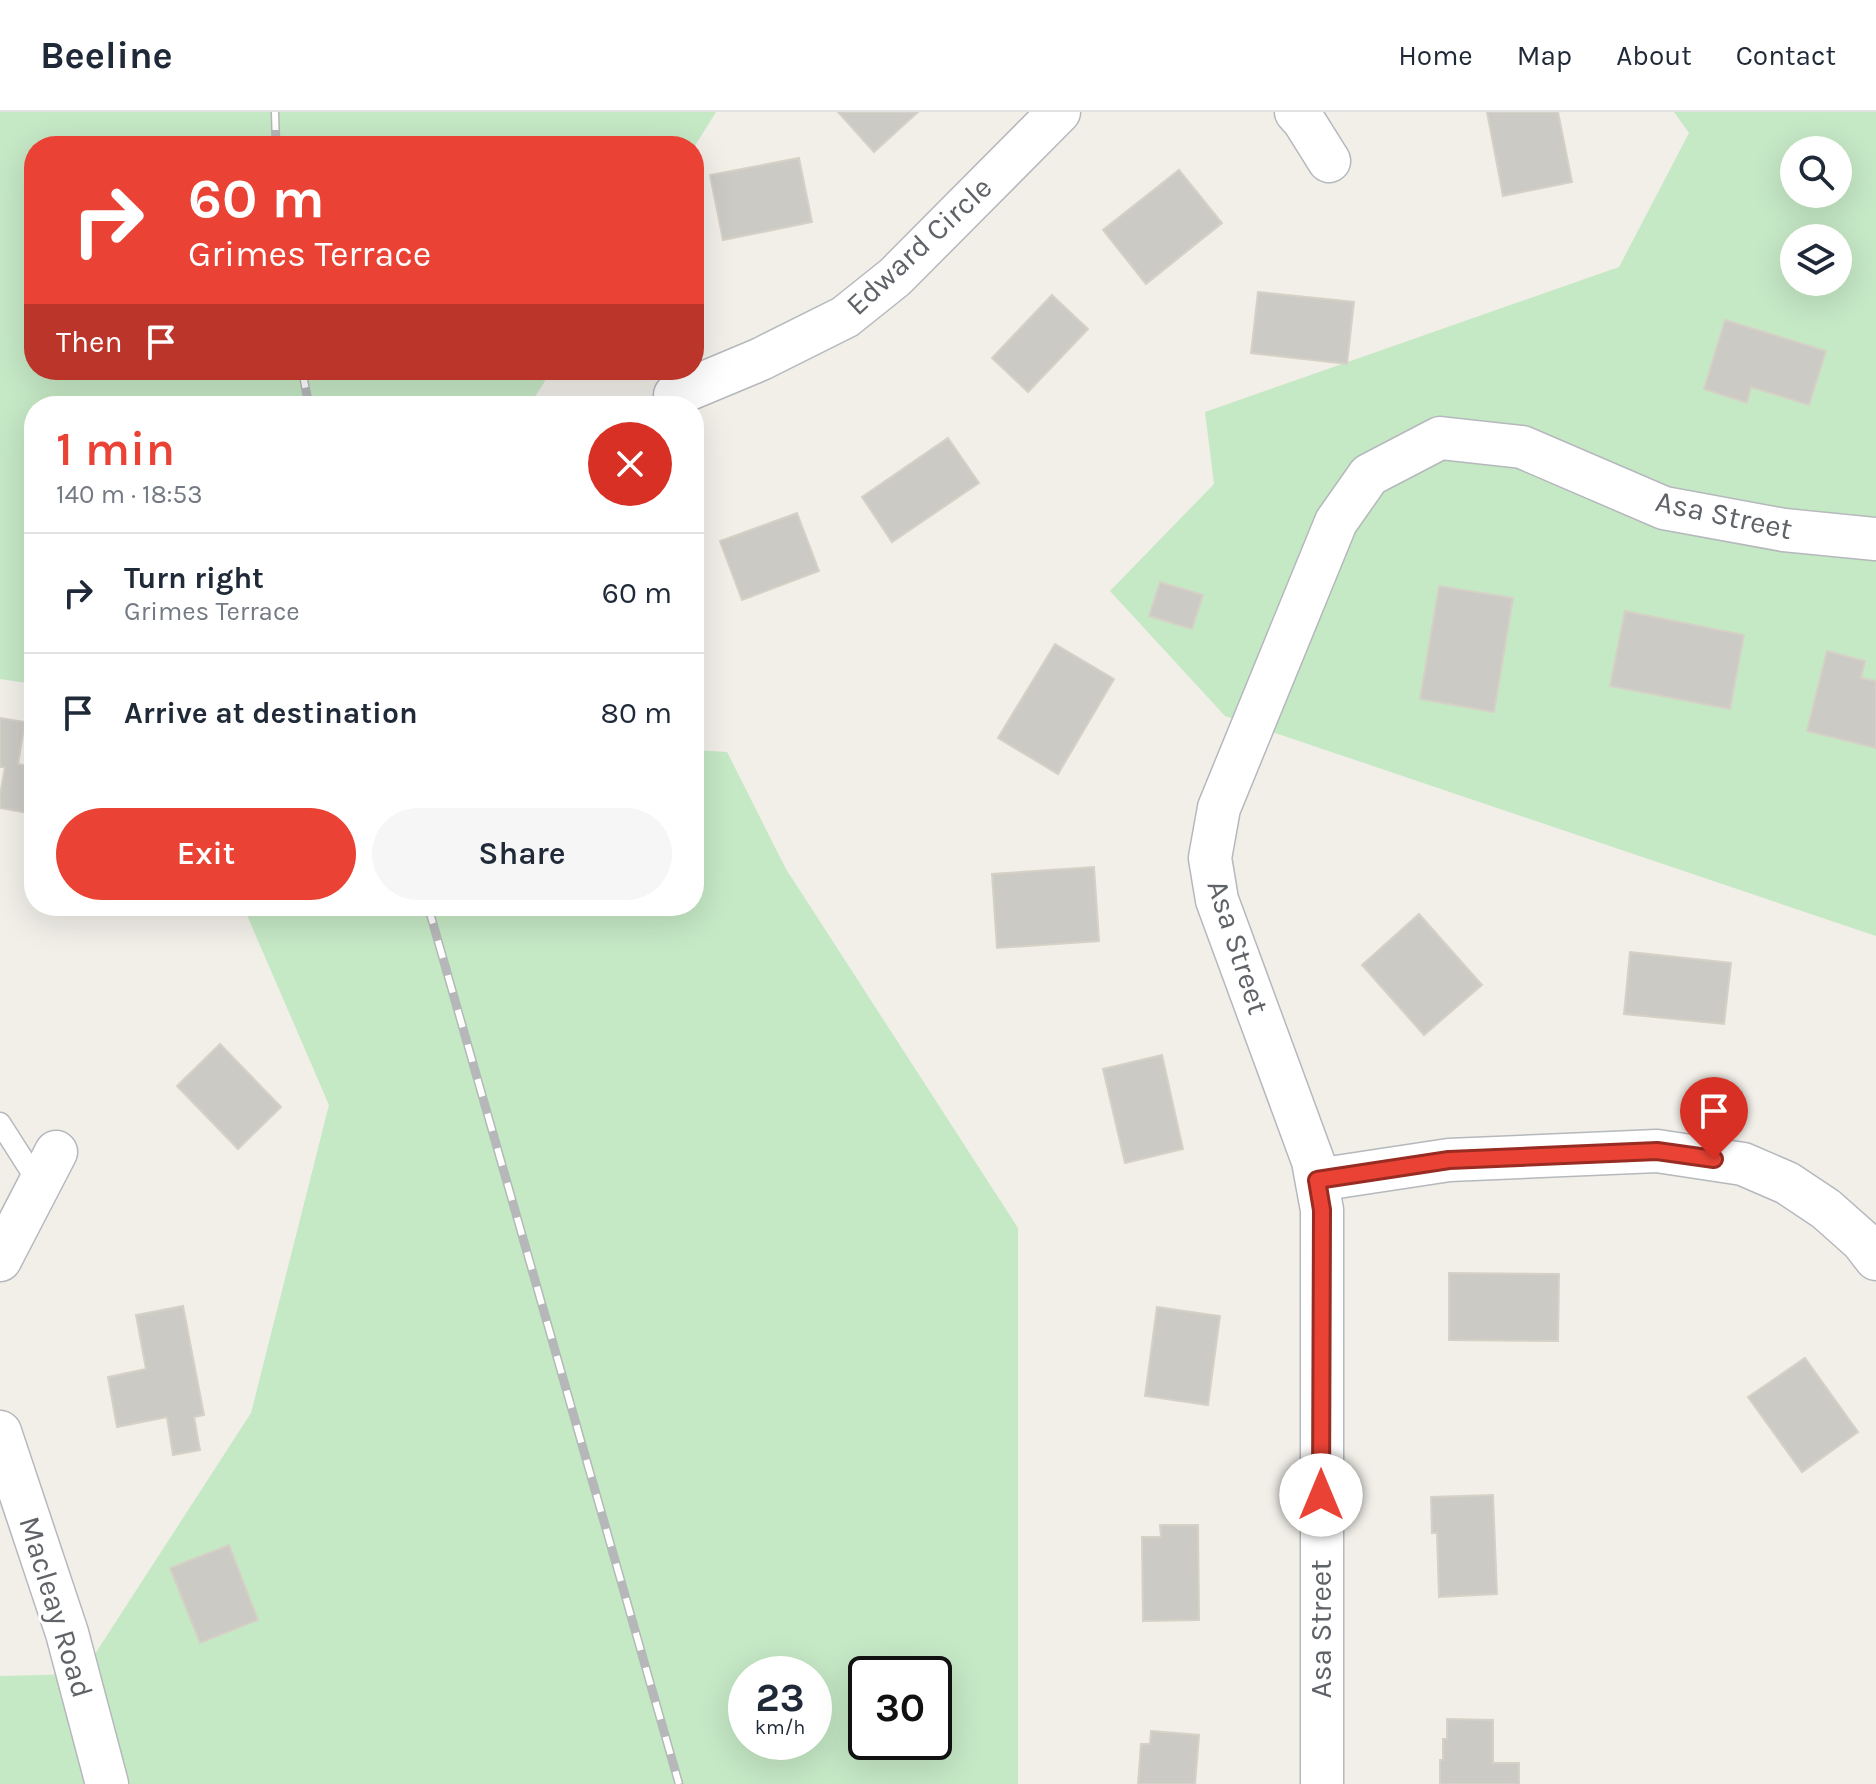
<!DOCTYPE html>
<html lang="en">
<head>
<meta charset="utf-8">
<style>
	:root { --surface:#fff; --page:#f6f6f7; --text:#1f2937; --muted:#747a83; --line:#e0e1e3; --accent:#ea4335 }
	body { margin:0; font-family:Karla,sans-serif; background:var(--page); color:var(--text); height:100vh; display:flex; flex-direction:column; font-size:30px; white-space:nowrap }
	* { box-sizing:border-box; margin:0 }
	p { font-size:26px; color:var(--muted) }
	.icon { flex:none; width:44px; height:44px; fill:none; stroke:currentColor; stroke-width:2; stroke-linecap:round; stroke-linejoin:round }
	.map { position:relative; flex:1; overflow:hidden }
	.sheet { position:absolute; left:24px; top:284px; width:680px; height:520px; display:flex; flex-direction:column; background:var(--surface); border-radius:32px; box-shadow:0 8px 32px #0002 }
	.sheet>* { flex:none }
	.top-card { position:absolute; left:24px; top:24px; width:680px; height:244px; border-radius:32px; box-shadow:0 8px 32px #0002; background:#ea4335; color:#fff; overflow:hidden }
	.tools { position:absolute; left:1780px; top:24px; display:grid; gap:16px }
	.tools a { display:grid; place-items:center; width:72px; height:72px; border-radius:50%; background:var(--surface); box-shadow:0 8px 32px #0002; font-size:40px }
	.speed { position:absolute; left:728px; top:1544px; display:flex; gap:16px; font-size:40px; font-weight:700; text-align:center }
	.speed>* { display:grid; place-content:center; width:104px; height:104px; border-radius:50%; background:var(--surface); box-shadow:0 8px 32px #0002; line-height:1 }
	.speed small { font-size:20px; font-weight:400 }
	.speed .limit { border:4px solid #111; border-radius:12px; background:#fff; color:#111 }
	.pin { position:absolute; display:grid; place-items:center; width:68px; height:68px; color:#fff; margin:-82px -34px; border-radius:50% 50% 50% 0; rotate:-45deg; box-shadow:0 0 8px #0007 }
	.pin .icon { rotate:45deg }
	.me { position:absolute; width:88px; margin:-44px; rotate:0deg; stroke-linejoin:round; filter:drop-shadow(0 0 6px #0008) }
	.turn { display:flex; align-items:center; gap:28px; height:168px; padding:0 32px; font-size:36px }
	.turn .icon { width:104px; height:104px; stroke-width:2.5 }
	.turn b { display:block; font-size:56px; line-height:68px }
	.then { display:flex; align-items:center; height:76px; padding:0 32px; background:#0003; gap:16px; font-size:30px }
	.round { display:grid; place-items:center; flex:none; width:84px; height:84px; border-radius:42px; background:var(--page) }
	.summary { display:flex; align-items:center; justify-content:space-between; height:136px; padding:0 32px }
	h1 { font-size:48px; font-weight:600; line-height:60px; color:var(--accent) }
	.cta { display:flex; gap:16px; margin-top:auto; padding:16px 32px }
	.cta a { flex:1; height:92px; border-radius:48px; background:var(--accent); color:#fff; font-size:32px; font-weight:600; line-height:92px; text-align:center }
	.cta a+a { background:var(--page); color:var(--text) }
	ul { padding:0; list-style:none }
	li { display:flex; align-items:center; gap:24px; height:120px; padding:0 32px; border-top:2px solid var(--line) }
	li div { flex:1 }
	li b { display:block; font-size:30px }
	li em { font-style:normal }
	header { display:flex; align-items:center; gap:48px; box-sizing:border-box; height:112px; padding:0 40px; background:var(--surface); border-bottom:2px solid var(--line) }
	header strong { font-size:38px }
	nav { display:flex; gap:44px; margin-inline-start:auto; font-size:28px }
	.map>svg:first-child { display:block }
	.green { fill:#c5e8c5; fill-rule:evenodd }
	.building { fill:#cccac5; stroke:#d6d1c6; stroke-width:2 }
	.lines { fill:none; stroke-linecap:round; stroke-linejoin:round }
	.service-casing { stroke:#b5b8bc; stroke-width:23 }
	.minor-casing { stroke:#b5b8bc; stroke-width:45 }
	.service { stroke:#fff; stroke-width:20 }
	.minor { stroke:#fff; stroke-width:42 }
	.rail-casing { stroke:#b6b7b8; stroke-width:9 }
	.rail { stroke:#fff; stroke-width:6; stroke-dasharray:18; stroke-linecap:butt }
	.route-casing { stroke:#982c22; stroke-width:20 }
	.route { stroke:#ea4335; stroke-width:14 }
	.labels { text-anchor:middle; stroke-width:6; stroke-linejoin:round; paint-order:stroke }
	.street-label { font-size:30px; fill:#5f6368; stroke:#fff }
</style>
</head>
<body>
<header>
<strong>Beeline</strong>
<nav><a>Home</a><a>Map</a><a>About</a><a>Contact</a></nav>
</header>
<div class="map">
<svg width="1876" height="1672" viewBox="0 0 1876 1672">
	<rect width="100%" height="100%" fill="#f1efe8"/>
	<!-- green -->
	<path class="green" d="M0 0H716L694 35 34 34V258H552L529 294H34V572L0 567Z
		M1674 0H1876V824L1225 604 1110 479 1214 372 1205 300 1619 155 1689 21ZM1794 38H1838V82H1794ZM1794 126H1838V170H1794Z
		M694 638 727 640 786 757 1018 1116V1672H0V1564L82 1562 251 1301 329 993 243 794H694ZM746 1562H814V1630H746ZM866 1562H934V1630H866Z"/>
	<!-- building -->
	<path class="building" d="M838 0H918L874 40Z
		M1487 0H1558L1572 70 1503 84Z
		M799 46 812 110 723 128 710 63Z
		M1179 58 1222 111 1146 172 1103 118Z
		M1258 180 1354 190 1347 252 1251 241Z
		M1052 183 1088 217 1028 280 992 246Z
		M1725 208 1826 239 1809 293 1751 275 1747 291 1704 277Z
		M948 326 979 371 892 430 862 385Z
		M797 401 819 459 742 488 720 429Z
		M1160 470 1203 483 1192 517 1149 504Z
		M1439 474 1513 486 1494 600 1420 587Z
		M1625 499 1744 523 1730 597 1610 574Z
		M1055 532 1114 567 1058 662 998 626Z
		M1827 539 1865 549 1861 566 1876 569V636L1807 619Z
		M0 606 25 610 18 652 34 655V702L0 696V683L5 655H0Z
		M1094 755 1099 829 997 836 992 762Z
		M1419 802 1482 873 1424 923 1362 853Z
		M1630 840 1731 851 1724 912 1624 902Z
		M220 932 281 995 238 1037 177 974Z
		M1162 943 1183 1037 1125 1051 1103 957Z
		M1449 1161 1559 1162 1558 1229 1449 1228Z
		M183 1194 204 1303 194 1305 200 1338 173 1343 167 1305 117 1315 108 1265 146 1257 136 1203Z
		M1157 1195 1220 1204 1208 1293 1145 1284Z
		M1805 1246 1858 1320 1802 1360 1748 1285Z
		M1493 1383 1497 1482 1439 1485 1437 1421H1432L1431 1385Z
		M1160 1413H1198L1199 1508 1143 1509 1142 1425H1161Z
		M229 1433 258 1508 200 1531 170 1456Z
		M1447 1607 1493 1608V1651H1519V1672H1440V1648H1443V1627H1447Z
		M1151 1619 1199 1623 1195 1672H1138L1141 1632H1150Z"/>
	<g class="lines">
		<!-- service casing -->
		<g class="service-casing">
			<path id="service" d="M0 1011 39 1072"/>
		</g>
		<!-- minor casing -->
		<g class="minor-casing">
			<path id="minor" d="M1296 0 1304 9 1329 49
				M675 283 761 247 845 205 895 165 1059 0
				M1317 1068 1449 1048 1657 1039 1743 1052 1787 1071 1826 1097 1862 1129 1876 1147
				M0 1148 56 1040
				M0 1320 67 1521 107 1672
				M1322 1672V1098L1313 1049 1217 788 1210 746 1219 696 1336 410 1369 363 1440 326 1522 335 1664 396 1784 418 1876 427"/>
		</g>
		<!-- service -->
		<use href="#service" class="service"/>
		<!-- minor -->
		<use href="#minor" class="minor"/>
		<!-- rail casing -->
		<g class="rail-casing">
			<path id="rail" d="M275 0 276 34
				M302 258 309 294
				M428 794 679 1672"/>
		</g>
		<!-- rail -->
		<use href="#rail" class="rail"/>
	</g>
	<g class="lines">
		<!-- route casing -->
		<g class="route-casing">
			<path id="route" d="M1321 1383 1322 1098 1317 1068 1449 1048 1657 1039 1714 1047"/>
		</g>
		<!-- route -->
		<use href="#route" class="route"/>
	</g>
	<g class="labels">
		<!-- street labels -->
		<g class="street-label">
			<text transform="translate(919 134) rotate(-43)" y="10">Edward Circle</text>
			<text transform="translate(1724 403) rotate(12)" y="10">Asa Street</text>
			<text transform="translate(1238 835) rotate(72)" y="10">Asa Street</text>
			<text transform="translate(56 1495) rotate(73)" y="10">Macleay Road</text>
			<text transform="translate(1321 1517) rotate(-90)" y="10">Asa Street</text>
		</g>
	</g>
</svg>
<div class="tools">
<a><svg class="icon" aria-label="search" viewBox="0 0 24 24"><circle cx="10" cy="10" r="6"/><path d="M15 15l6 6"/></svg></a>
<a><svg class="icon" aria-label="layers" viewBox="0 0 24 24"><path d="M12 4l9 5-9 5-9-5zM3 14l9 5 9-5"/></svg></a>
</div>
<div class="speed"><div>23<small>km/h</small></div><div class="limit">30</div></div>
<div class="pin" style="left:1714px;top:1047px;background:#d93025"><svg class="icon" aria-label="arrive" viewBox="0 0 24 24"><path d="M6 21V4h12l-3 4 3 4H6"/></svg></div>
<svg class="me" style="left:1321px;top:1383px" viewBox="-20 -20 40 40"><circle r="19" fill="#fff"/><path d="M0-13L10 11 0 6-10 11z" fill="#ea4335"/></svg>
<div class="top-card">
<div class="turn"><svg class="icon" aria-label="right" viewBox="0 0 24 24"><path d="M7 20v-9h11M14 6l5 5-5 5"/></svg><div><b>60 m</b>Grimes Terrace</div></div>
<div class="then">Then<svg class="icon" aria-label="arrive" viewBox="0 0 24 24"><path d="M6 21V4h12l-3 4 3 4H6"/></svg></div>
</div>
<section class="sheet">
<div class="summary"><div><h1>1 min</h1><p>140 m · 18:53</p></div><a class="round" style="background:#d93025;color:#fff"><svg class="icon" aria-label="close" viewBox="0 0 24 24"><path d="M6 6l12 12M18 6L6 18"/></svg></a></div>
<ul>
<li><svg class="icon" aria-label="right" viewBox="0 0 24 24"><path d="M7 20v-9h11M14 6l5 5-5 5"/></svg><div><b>Turn right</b><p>Grimes Terrace</p></div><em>60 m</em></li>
<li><svg class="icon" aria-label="arrive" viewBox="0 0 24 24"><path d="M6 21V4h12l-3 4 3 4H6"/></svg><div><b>Arrive at destination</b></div><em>80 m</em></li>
</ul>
<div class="cta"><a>Exit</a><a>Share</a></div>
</section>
</div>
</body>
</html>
